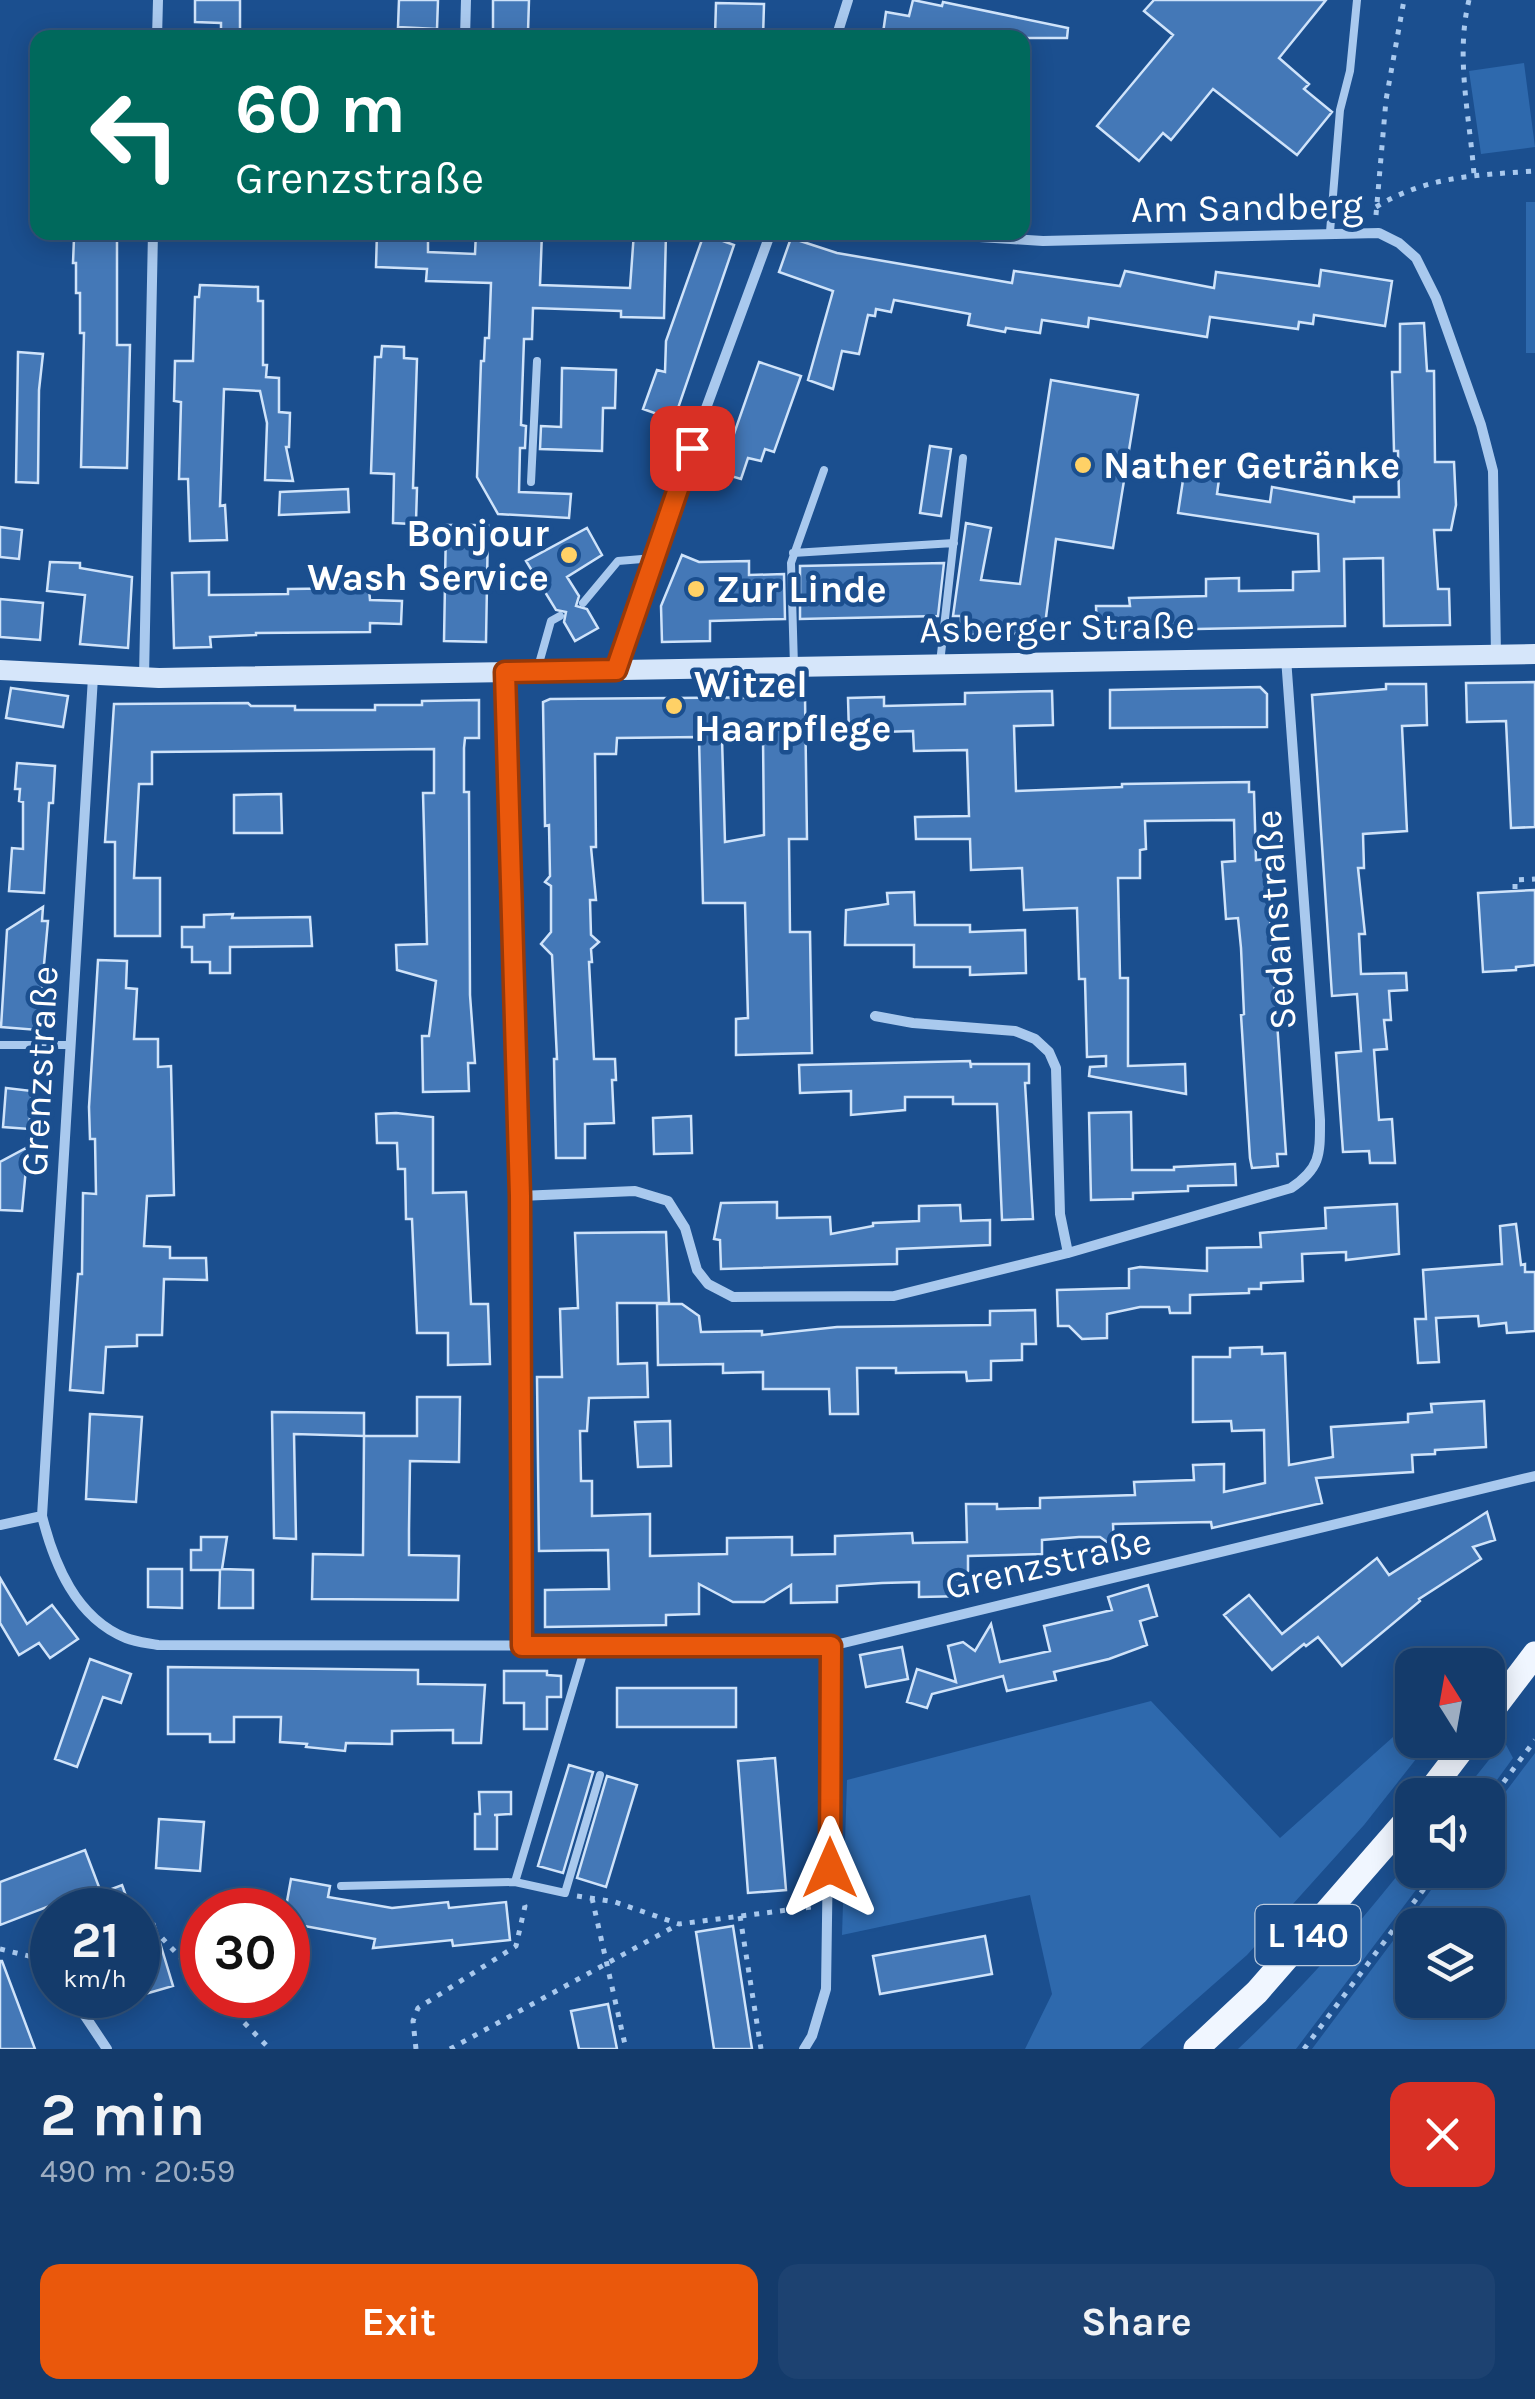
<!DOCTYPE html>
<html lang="en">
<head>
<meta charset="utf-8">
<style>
	:root { --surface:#143b6b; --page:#1d4271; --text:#f1f3f6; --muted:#9dadc1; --line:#33557e; --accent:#ea580c }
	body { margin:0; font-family:Karla,sans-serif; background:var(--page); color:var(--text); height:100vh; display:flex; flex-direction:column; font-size:38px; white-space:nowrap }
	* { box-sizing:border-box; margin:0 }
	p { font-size:32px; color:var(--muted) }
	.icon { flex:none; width:55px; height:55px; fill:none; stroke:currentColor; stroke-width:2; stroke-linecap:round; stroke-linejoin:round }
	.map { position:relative; height:2049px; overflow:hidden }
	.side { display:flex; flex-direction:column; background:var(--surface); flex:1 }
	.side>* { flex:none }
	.guide { position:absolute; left:30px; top:30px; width:1000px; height:210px; border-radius:20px; box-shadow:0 5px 25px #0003,0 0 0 2px var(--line); background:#00695c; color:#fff; overflow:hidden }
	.needle { width:65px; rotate:349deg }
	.buttons { position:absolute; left:1395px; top:1648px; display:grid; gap:20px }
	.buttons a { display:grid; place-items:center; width:110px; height:110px; border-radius:20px; background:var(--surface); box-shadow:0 5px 25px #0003,0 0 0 2px var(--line); font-size:50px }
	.speed { position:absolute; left:30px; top:1888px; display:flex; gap:20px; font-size:50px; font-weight:700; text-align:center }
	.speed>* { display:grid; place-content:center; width:130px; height:130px; border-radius:50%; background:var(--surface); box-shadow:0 5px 25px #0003,0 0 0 2px var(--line); line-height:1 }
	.speed small { font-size:25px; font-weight:400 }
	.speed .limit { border:15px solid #d22; background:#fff; color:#111 }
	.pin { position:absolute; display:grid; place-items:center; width:85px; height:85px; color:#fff; margin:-42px; border-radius:20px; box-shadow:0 5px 15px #0006 }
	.me { position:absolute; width:110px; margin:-55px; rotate:0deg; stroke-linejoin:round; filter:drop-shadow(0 0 8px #0008) }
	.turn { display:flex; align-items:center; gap:35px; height:210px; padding:0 40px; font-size:45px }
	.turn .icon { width:130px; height:130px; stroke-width:2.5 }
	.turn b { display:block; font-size:70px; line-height:85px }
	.round { display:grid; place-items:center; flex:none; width:105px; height:105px; border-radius:20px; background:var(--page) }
	.summary { display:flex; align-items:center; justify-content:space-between; height:170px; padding:0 40px }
	h1 { font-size:60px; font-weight:700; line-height:75px }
	.cta { display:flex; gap:20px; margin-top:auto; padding:20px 40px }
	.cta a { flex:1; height:115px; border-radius:20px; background:var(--accent); color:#fff; font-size:40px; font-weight:700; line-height:115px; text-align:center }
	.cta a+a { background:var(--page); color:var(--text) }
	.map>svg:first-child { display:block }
	.green { fill:#2e69ad; fill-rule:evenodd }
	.building { fill:#4478b7; stroke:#cfe3fa; stroke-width:2.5; fill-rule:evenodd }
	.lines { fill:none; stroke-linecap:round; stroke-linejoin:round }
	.path { stroke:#a9c9ee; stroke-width:5; stroke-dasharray:5 8; stroke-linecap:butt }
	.lane { stroke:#a9c9ee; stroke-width:8 }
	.street { stroke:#a9c9ee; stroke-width:10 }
	.secondary { stroke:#d6e6fa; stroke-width:20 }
	.primary { stroke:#f0f6ff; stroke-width:25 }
	.route-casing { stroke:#983908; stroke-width:25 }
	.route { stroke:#ea580c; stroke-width:18 }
	.poi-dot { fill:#ffd166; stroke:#1b4f8f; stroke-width:4 }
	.labels { text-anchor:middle; stroke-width:9; stroke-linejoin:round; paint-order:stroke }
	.shield { fill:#1b4f8f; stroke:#bbcadd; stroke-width:2.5 }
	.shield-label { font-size:35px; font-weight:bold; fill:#fff }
	.street-label { font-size:38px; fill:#fff; stroke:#1b4f8f }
	.poi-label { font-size:38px; font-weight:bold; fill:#fff; stroke:#1b4f8f; text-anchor:start }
</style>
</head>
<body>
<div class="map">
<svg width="1535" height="2049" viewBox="0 0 1535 2049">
	<rect width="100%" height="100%" fill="#1b4f8f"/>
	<!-- green -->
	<path class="green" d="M1524 63 1535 147 1481 154 1469 71Z
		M1526 202H1535V353H1526Z
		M1151 1701 1280 1838 1412 1720V1740H1431L1364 1825 1247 1955 1140 2049H1025L1052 1994 1030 1895 842 1935 847 1780Z
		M1504 1741 1513 1758 1486 1795H1461Z
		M1535 1753V2049H1312L1446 1870H1488V1815ZM1488 1925V2000H1412V1925Z
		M1412 1857V1870H1431L1296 2049H1238C1301 1990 1359 1925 1412 1857Z"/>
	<!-- building -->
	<path class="building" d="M195 0H240V38H221V23L195 22Z
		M399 0H438L437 29 398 27Z
		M493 0H529L528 32 493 30Z
		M913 0 942 6 943 2 1068 28 1067 38H909L883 33 886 12 909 16Z
		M1154 0H1326L1279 58 1309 84 1304 89 1332 112 1297 155 1213 89 1171 140 1163 133 1139 161 1097 126 1173 35 1144 11Z
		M716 3 764 4 763 38 715 37Z
		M81 232H117V345H130L127 468 81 467 84 333H80V293H76V263H73L74 238H81Z
		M377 232H428V252L475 254 476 232H542L540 285 630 288 634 232H666L664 318 621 317V311L533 308 532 339H524L521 425 526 426 525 448H520L519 492 571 494 569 518 498 514 477 477 481 361H484L485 338H489L491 283 426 281 427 269 376 267Z
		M704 234 734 245 674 420 643 409 657 370 665 372 666 341Z
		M791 238 837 253 1012 283 1014 271 1120 286 1125 271 1214 288 1216 272 1319 286 1321 270 1392 281 1385 326 1314 315 1313 324 1299 322 1298 329 1210 317 1207 337 1089 318 1088 327 1042 320 1040 333 1006 328 1005 332 968 325 970 314 894 300 891 312 876 309 875 316 868 315 859 354 842 351 833 389 808 380 833 291 779 272Z
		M200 285 258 287V301H263V365H267L266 377 279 378V412L290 413 289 447H286L293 481 265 480 267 423 260 391 224 389 220 506 225 505 227 540 190 541 188 479H179L181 402 174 401 175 361H193L195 297H199Z
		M1424 323 1427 371H1434L1435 462H1454L1456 505 1451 530H1434L1438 589H1449L1450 625 1384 626 1383 558 1344 559 1345 626 1097 631 1096 606H1130L1129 598 1206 596V579L1239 578V591L1293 590V572L1319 571 1318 534 1178 513 1185 467 1220 472 1217 494 1270 502 1272 487 1354 502V497H1399L1398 451H1394L1392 372H1400V324Z
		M382 346 404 347V358L417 359 413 488H417L416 522 412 524 393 523 394 474 371 473 375 357H381Z
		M18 352 43 354 39 390 38 483 16 482Z
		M759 362 801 376 774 452 765 449 761 461 748 458 741 479 717 472 724 453 727 454Z
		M562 368 616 370 615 408H603L602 451 540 449 541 426 561 427Z
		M1051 380 1138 395 1113 548 1056 539 1044 633 961 635V616H953L966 523 991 528 981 580 1020 584Z
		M930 446 951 449 941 516 920 513Z
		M348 489 349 512 279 515 280 492Z
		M446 525H488L486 642 444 641Z
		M0 527 22 530 19 559 0 557Z
		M587 528 602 555 567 577 579 596 576 606 587 609 598 628 575 641 564 622 566 612 556 610 526 561Z
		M682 555 699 562 749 561V575L784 574 785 619 710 621V641L662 642 661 606Z
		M50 562 80 563V568L132 577 128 648 80 644 85 595 47 591Z
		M944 563 938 616 800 619V566Z
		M209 572V595L288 594V589L369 588 370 600 402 601 401 624 370 623V632L256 633V635L210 637 211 647 174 648 172 573Z
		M0 599 43 603 40 640 0 637Z
		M1535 682V827L1511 828 1506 721 1467 722 1466 683Z
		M1386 684H1426L1427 725 1402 726 1407 831 1363 834 1364 868H1358L1365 934H1359L1361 974 1406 973 1407 990 1389 991 1391 1020H1384L1387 1049 1374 1050 1379 1120 1392 1119 1395 1163H1370L1369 1151 1343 1152 1336 1053 1361 1051 1357 994 1332 996 1312 695 1386 689Z
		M1260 687 1267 694V727L1110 728V690Z
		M11 688 68 696 63 727 6 718Z
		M1052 691 1053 725 1014 726 1016 791 1122 787V784L1249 782V792H1254L1256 860 1266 859 1286 1154H1277L1278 1166 1252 1168 1250 1158 1241 1015 1244 1014 1241 948 1238 918 1226 919 1222 862 1235 861 1234 820 1145 821 1146 849 1140 850V878H1118L1120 978H1128V1066L1185 1064 1186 1094 1089 1076 1090 1067 1106 1066V1056L1087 1057 1085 979H1079L1077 908 1024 910 1022 868 971 870 970 839H916L915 817 969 816 967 750 914 751 913 731 849 733 848 698 884 697V706L965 704V693Z
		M805 697 807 839H789L790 932H810L812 1053 736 1055V1019L748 1018 745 903H703L699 737 617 738 616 754H595L596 847H591L596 900H590L591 935 599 942 591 949 592 962H589L594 1059H615L616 1080H612L614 1123 585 1124V1158H556L554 1059H557L552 955 541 944 551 932V886L545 882 550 876 549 825 545 826 543 702 550 699ZM763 737 764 835 725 842 722 738Z
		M479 700V738H465L464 748V792H469L470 995 475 1063H468L469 1091 423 1092 422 1036H429L436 981 397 970 396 945 427 944 423 793H434V749L152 752V784H139L134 878H160V936H115V842H105L114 704 248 703 251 706H295V710H375V705H422V701Z
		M17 763 55 766 53 803H49L44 893 9 891 12 848 23 849V802L19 801 20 789H15Z
		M281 794 282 833H234V795Z
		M1535 890V965L1516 967V970L1483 972 1478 893Z
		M914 892 915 925H970V932L1025 930 1026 973 970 975V967H914V945H845L846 910 888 904 887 893Z
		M43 907 42 921H48L38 1030 1 1027 7 930Z
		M233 914 232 918 310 917 312 946 230 947V973H210V962H192V947H182V927H204V915Z
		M98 960 127 961 126 988 137 989 134 1039H158V1067L171 1066 174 1195 147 1196 144 1246 170 1247V1258H206L207 1280 164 1279 162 1335H137V1346L106 1347 103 1393 70 1390 78 1274H82L83 1193 96 1194 95 1139H90L89 1107Z
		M970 1061 971 1068V1064H1029V1083H1025L1033 1219 1002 1220 997 1104H953V1097H905V1110L851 1115V1091L800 1093 799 1065Z
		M6 1088 32 1091 29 1129 3 1127Z
		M1131 1112 1132 1170H1174V1167L1235 1164 1236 1185 1188 1186V1191L1133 1193V1199L1091 1200 1089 1113Z
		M396 1113 433 1117V1193L466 1192 471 1304H488L490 1364 448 1365V1333H417L412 1219H406L405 1169H398L397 1143H377L376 1114Z
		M691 1116 692 1153 654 1154 653 1118Z
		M28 1147 22 1211 0 1210V1162Z
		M777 1202V1218L830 1217 831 1234 873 1226V1223L919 1221V1206L960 1205 961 1221 990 1220V1245L897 1249V1264L721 1269 720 1240 714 1239 721 1203Z
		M1397 1204 1399 1254 1346 1260V1252L1302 1254 1303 1281 1261 1283V1289H1249V1293L1190 1295V1313H1170L1169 1307H1140L1107 1314V1338L1082 1339 1069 1326H1058L1057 1290 1129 1288V1269L1140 1267 1207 1271V1248L1261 1247 1260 1233 1326 1228 1325 1208Z
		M1516 1224 1521 1265 1525 1264V1272H1535V1331L1507 1333 1506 1323 1479 1326 1478 1316 1436 1318 1439 1362 1418 1363 1415 1319H1426L1423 1270 1502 1264 1500 1226Z
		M666 1232 669 1303H617L618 1364 647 1363 648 1397 589 1398 587 1431H580L581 1481H592V1516L650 1514V1556L727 1554V1538L792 1537V1555L835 1554V1536L912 1533 913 1543 967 1542 966 1504H997V1509L1040 1508V1498L1135 1495 1134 1482 1194 1480 1193 1465 1224 1464V1492L1265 1483 1264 1430 1232 1431 1231 1421 1193 1422V1357H1230V1348L1262 1347V1354L1285 1353 1289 1465 1333 1457 1331 1427 1408 1422V1414L1432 1412 1431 1404 1484 1401 1486 1447 1435 1450V1454L1412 1455 1413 1472 1316 1478 1322 1503 1212 1528 1211 1522 1113 1524 1114 1547 1100 1537H1079L1042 1540V1554L968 1556V1596L919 1597V1582L882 1583 837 1586V1602L791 1603V1585L764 1602H733L699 1584V1614L666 1615V1625L545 1627V1590L609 1589 608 1550 539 1551 537 1377H562L560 1309 578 1308 575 1233Z
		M657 1304H682L699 1316 701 1332 762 1331V1335L837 1327 990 1325V1311L1035 1310 1036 1344H1022V1360L991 1361V1380L967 1381 966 1372 896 1373V1368H857L858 1414H830L829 1389H763V1372L723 1373V1364L658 1365Z
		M417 1397H460L459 1462 410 1461 409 1530V1555L459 1556 458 1600 312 1599 313 1554 363 1555 364 1436H417Z
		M272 1412 364 1413V1436L294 1434 296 1539 274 1538Z
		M90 1414 142 1417 136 1502 86 1499Z
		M670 1421 671 1466 638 1467 635 1422Z
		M1487 1512 1495 1540 1473 1547 1481 1559 1419 1599 1420 1601 1342 1666 1318 1637 1306 1646 1304 1644 1272 1670 1224 1615 1249 1595 1282 1634 1377 1558 1389 1575Z
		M201 1537H227L222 1569 253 1570V1608H219L220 1570H191V1550H201Z
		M148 1569H182V1608L148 1607Z
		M0 1578 27 1624 52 1605 78 1639 50 1658 39 1643 19 1655 0 1623Z
		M1148 1585 1157 1616 1140 1621 1147 1645 1109 1659 1054 1672 1056 1680 1007 1691 1003 1676 932 1694 927 1708 907 1702 917 1669 956 1682 948 1646 963 1642 975 1651 991 1624 1000 1662 1050 1651 1044 1626 1112 1610 1108 1597Z
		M902 1647 908 1679 866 1687 860 1655Z
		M90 1659 131 1674 121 1703 103 1697 77 1767 55 1759Z
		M168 1667 418 1670V1684L485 1685 481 1743H453V1730L392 1731V1744L346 1743 345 1751 306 1747 307 1744 280 1742 281 1717H234V1742H210V1734H168Z
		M504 1671H547V1675L561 1676V1697H547V1729H524V1703H504Z
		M617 1688H736V1727H617Z
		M775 1758 786 1890 748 1893 738 1761Z
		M569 1765 593 1772 563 1873 538 1866Z
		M607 1776 637 1785 606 1887 577 1878Z
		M479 1792H511V1814L494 1815H497V1849H475V1814H480Z
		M159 1819 204 1822 200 1871 156 1868Z
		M85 1850 99 1887 0 1925V1882Z
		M291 1879 330 1886 328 1897 392 1908 448 1902 449 1908 506 1902 510 1940 453 1946 452 1940 373 1948 375 1939 288 1923 286 1907Z
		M122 1885 131 1910H107L101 1893Z
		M154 1923 173 1986 138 1996V1931L150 1959Z
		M733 1926 752 2049H714L696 1932Z
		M985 1936 992 1974 880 1994 873 1956Z
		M0 1961H2L35 2049H0Z
		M608 2004 617 2049H579L571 2011Z"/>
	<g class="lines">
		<!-- path -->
		<path class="path" d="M1469 0C1455 57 1470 118 1474 175
			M1376 207C1427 176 1477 175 1535 171
			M1376 215 1386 100 1404 0
			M1515 889V880L1535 879
			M1488 1803 1535 1740
			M577 1896 615 1902 679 1924 811 1907
			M592 1898 626 2049
			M740 1916 761 2049
			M138 1947 162 1938 202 1980
			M0 1949 41 1959 52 1971
			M217 1995 270 2049
			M416 2049 413 2021 418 2008 516 1946 525 1906 522 1899
			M450 2049 679 1924
			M1304 2049 1438 1870"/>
		<!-- lane -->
		<path class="lane" d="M1330 232 1340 110 1350 71 1357 0
			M531 482 537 361
			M793 553 954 543
			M583 603 618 561 654 558
			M940 663 963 458
			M794 666 791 563 824 470
			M538 667 551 621 560 616
			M0 1045H71
			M515 1882 585 1647
			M341 1886 515 1882 565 1893 600 1775"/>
		<!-- street -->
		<path class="street" d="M157 38 158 0
			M465 38 466 0
			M836 38 848 0
			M902 232 1043 241 1379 233 1399 243 1416 258 1436 298 1481 425 1493 471 1496 655
			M616 669 681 476 771 232
			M505 673 520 1196 523 1645
			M93 677 42 1516C54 1564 76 1618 126 1638 136 1642 148 1643 158 1645L831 1646 1535 1476
			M144 677 153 232
			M875 1016 913 1023 1015 1031 1035 1039 1049 1052 1056 1068 1060 1214 1068 1253
			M520 1196 635 1191 668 1201 685 1228 697 1270 708 1284 733 1297 894 1296 1068 1253 1291 1188C1321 1168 1320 1154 1320 1120L1286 658
			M0 1525 42 1516
			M71 1995 107 2049
			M804 2049 812 2036 826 1989 831 1646"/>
		<!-- secondary -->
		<path class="secondary" d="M0 670 159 678 1535 654"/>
		<!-- primary -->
		<path class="primary" d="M1488 1716 1535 1654
			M1427 1795 1469 1740
			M1196 2049 1257 1992 1412 1814"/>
	</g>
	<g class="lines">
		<!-- route casing -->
		<g class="route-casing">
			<path id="route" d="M692 448 616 670 505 672 520 1196 522 1646H831L830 1868"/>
		</g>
		<!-- route -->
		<use href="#route" class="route"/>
	</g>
	<!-- markers -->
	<g class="poi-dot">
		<circle cx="1083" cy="465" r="10"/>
		<circle cx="569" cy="555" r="10"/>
		<circle cx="696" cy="589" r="10"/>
		<circle cx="674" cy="706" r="10"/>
	</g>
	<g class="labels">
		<!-- shield labels -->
		<rect class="shield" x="1255.5" y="1905" width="105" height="60" rx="8"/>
		<g class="shield-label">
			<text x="1308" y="1947">L 140</text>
		</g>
		<!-- street labels -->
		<g class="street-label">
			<text transform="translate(1247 207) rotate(-1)" y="13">Am Sandberg</text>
			<text transform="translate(1057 627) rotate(-1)" y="13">Asberger Straße</text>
			<text transform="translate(1275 920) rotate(-94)" y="13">Sedanstraße</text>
			<text transform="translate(39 1071) rotate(-87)" y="13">Grenzstraße</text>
			<text transform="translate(1048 1563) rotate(-13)" y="13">Grenzstraße</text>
		</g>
		<!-- poi labels -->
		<g class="poi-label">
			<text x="1103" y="478">Nather Getränke</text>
			<text x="549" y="546" text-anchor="end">Bonjour<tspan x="549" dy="44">Wash Service</tspan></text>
			<text x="716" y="602">Zur Linde</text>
			<text x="694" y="697">Witzel<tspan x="694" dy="44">Haarpflege</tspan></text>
		</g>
	</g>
</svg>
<div class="buttons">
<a><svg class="needle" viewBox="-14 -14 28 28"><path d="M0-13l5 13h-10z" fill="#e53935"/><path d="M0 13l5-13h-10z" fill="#9dadc1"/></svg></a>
<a><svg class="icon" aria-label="sound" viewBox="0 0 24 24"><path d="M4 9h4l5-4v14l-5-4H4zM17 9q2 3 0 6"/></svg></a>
<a><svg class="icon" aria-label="layers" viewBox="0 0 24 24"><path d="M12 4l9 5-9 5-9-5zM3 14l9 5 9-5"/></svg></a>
</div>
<div class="speed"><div>21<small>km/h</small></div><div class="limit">30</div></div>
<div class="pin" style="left:692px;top:448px;background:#d93025"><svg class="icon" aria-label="arrive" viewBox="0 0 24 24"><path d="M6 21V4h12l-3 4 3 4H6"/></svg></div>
<svg class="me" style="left:830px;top:1868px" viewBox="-20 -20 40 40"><path d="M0-17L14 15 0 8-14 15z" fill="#ea580c" stroke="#fff" stroke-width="4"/></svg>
<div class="guide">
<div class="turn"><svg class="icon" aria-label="left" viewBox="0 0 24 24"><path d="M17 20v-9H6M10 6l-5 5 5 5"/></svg><div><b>60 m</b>Grenzstraße</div></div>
</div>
</div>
<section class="side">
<div class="summary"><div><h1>2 min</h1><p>490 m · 20:59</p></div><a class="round" style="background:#d93025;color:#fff"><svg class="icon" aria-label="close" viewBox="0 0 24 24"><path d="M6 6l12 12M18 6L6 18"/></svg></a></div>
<div class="cta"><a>Exit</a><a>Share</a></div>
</section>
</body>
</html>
